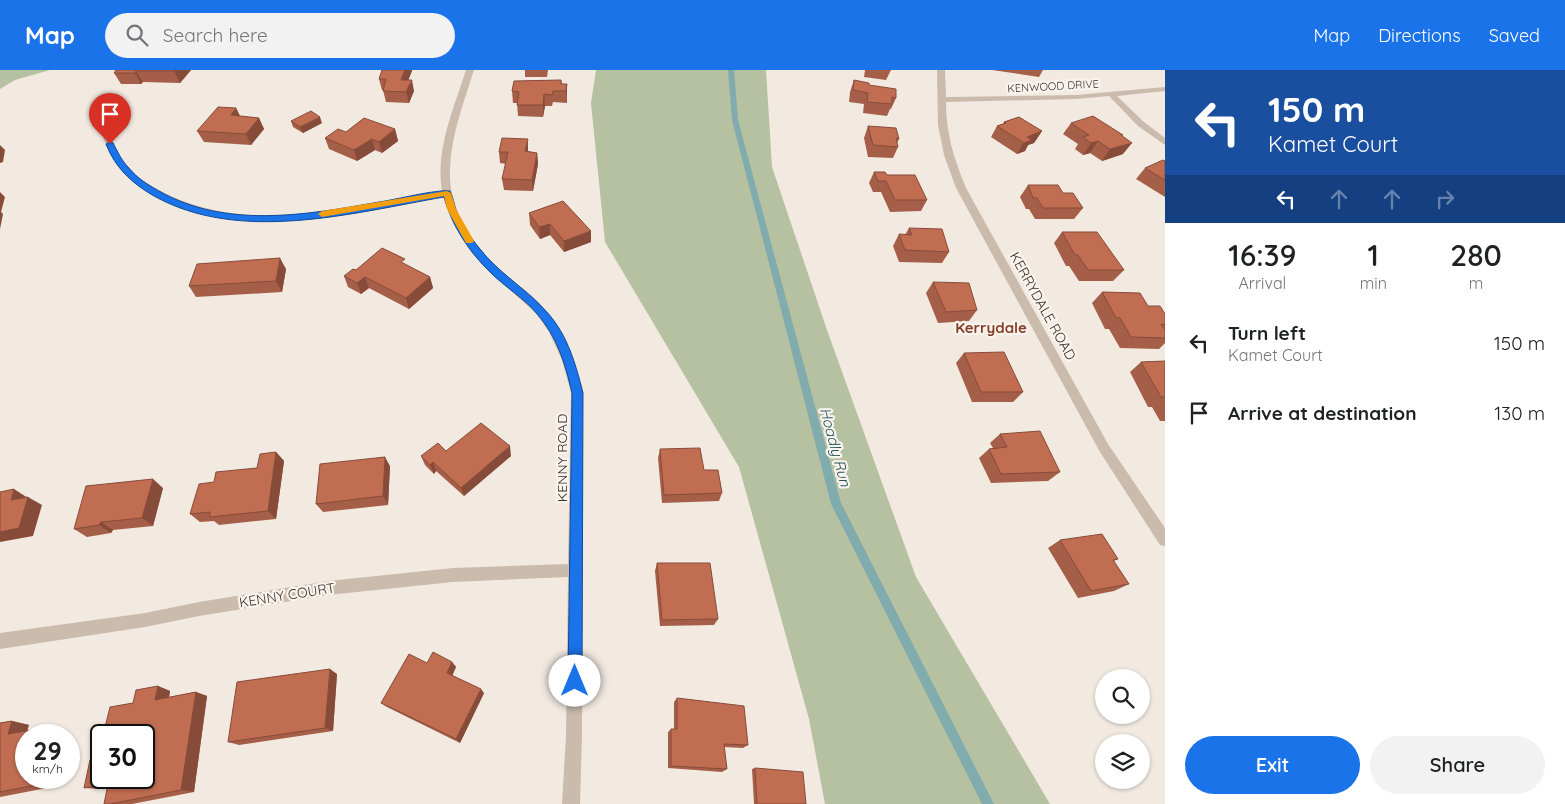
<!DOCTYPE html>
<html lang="en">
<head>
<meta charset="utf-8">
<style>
	:root { --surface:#fff; --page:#f2f2f2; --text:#202124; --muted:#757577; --accent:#1a73e8 }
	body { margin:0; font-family:Quicksand,sans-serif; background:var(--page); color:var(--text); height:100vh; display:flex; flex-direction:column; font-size:19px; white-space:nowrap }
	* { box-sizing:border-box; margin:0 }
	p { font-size:16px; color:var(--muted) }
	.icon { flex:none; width:28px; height:28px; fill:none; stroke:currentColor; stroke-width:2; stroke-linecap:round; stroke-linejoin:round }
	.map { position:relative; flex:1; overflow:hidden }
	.panel { display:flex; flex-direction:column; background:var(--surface); width:400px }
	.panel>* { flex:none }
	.guide { background:#1a4fa0; color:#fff; overflow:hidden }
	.buttons { position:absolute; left:1095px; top:599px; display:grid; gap:10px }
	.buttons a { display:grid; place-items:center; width:55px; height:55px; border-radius:50%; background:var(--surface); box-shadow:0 1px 4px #0004; font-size:25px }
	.speed { position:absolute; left:15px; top:654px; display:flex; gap:10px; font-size:25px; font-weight:700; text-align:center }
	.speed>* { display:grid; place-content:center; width:65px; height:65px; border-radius:50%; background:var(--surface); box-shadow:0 1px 4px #0004; line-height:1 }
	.speed small { font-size:12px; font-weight:400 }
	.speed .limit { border:2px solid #111; border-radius:8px; background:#fff; color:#111 }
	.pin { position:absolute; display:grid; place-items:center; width:42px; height:42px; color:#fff; margin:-51px -21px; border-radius:50% 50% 50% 0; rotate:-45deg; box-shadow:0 0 5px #0007 }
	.pin .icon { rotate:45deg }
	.me { position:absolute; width:55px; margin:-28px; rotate:0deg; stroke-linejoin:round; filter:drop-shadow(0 0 4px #0008) }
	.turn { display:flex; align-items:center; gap:18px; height:105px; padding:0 20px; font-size:22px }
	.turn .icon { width:65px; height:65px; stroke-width:2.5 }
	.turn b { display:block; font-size:35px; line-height:42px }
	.lanes { display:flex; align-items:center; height:48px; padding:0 20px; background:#0003; justify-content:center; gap:25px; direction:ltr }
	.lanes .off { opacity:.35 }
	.eta { display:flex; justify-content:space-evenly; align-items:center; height:85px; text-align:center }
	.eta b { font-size:30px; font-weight:600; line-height:35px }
	.button { display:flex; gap:10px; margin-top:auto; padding:10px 20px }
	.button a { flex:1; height:58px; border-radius:30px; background:var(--accent); color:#fff; font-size:20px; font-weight:600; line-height:58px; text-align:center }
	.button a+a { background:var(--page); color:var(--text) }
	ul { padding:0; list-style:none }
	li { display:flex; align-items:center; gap:15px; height:70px; padding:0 20px }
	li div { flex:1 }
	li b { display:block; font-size:19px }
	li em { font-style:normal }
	header { display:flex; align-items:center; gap:30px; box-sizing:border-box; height:70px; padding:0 25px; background:var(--accent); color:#fff }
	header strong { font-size:24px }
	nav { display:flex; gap:28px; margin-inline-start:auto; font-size:18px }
	.search { width:350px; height:45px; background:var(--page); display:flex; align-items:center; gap:12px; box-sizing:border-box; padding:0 18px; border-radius:28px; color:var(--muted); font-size:19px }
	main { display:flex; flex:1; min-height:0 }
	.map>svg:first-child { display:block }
	.green { fill:#b6c1a1 }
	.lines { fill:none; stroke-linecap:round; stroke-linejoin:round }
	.stream { fill:#81acae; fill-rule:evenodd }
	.minor { fill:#cabbad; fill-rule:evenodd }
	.wall { fill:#a55e47 }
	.shaded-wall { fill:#864c39 }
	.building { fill:#c06d52; stroke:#864c39 }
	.route { fill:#1a73e8; stroke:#114b97 }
	.slow { fill:#f59e0b }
	.labels { text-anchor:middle; stroke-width:4.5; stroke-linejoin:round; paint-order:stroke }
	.far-street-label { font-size:11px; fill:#39302b; stroke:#faf4ee }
	.street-label { font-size:14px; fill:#39302b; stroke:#faf4ee }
	.neighbourhood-label { font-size:15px; font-weight:bold; fill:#843f28; stroke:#faf4ee }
	.water-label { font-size:15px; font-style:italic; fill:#225559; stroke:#faf4ee }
</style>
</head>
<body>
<header>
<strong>Map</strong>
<div class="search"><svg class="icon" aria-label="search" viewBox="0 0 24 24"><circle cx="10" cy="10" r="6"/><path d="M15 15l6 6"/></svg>Search here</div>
<nav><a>Map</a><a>Directions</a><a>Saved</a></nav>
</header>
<main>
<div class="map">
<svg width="1165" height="734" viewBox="0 0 1165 734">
	<rect width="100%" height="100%" fill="#f2eae1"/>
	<!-- green -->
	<path class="green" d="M0 0H50L15 10 0 19Z
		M596 0H766L772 97 827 260 916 507 1050 734H825L809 649 739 397 605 172 591 33Z"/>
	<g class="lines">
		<!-- stream -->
		<path class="stream" d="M728 0H734L738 50 841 433 994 734H982L831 434 732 50Z"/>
		<!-- minor -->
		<path class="minor" d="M466 0H474C464 32 451 65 450 99 448 142 475 179 507 206 519 216 533 225 544 238 565 262 575 292 583 323L582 666 580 734H562L566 666 568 507 453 512 328 525 199 546 145 557 0 579V563L145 543 199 532 328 511 453 498 568 494 571 323 562 290 549 262 536 243 496 208 471 182 454 155 443 127C353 144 255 170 168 132 132 116 115 101 102 64L109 62C115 74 117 85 126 96 139 110 156 119 173 127 258 164 355 138 442 121 435 80 454 38 466 0Z
			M937 0H945L946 27 1076 25 1165 17V21L1117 26 1144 52 1165 68V75L1138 56 1109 26 1076 29 946 32C946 64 954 89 966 118L1108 374 1165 458V476L1160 475 1100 382 956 118 944 85 938 55Z"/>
	</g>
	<!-- wall -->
	<path class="wall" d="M116 0H191L180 13 143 12 141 14H121L114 3Z
		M382 0H412L408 10 414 21 409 33 386 32 383 20H382L379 9Z
		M525 0H548L547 7H525Z
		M865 0H891L886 10 864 7Z
		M992 0H1043L1039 7Z
		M561 10 562 14H567V33L553 32 552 36H545L543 47 518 46 517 33H513L512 21Z
		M854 10 869 15 896 28 891 39H890L887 46 863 43 864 34 849 32 850 22Z
		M236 38 240 46 259 48 264 59 251 75 204 72 197 61Z
		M291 51 322 53 303 63 293 57Z
		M1004 52 1042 61 1034 73 1028 75 1025 81 1017 84 991 67 997 56 1003 54Z
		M1071 53 1122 66 1123 84 1102 91 1090 83 1083 85 1075 79 1078 74 1063 64Z
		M868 56 899 69 897 73 898 77 893 88 868 87 864 68Z
		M395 59 398 71 382 83 375 80 357 91 329 79 325 68 346 62Z
		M528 80V82L537 83 538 94 533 121 504 120 502 109 506 94 500 93 499 82Z
		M1165 91V127L1136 109 1145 98Z
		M874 102 887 105 927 130 921 141 890 142 881 122H873L869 113Z
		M1028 115 1063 123 1083 138 1074 149H1035L1029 139H1026L1020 127Z
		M529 143 591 161V172L564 182 550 165 540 169 530 155Z
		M909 158 949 182 942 193 899 192 893 176 899 164 905 165Z
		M1062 162 1124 200 1113 211H1079L1069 196H1066L1054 173Z
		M406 195 430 207 433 218 409 239 369 218 361 224 348 217 344 206 356 200Z
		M286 199 282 222 196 227 189 216Z
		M933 212 977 240 969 251 938 253 926 223Z
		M1102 222 1148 236 1165 244V273L1159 279 1120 278 1109 259H1105L1092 233Z
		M964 283 1023 322 1013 332H972L956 293Z
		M1165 291V351H1160L1152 337H1148L1130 302 1141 292Z
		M1000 364 1060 402 1048 411 991 413 979 388 989 379 993 378 990 373Z
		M660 379 722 423 719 431 662 433 658 388Z
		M446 381 511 386 464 426 436 401 434 404 425 395 421 386Z
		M276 382 284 391 276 449 219 455 214 451 200 452 190 444 214 412 257 398Z
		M390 396 388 435 323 442 316 434Z
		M163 418 153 456 113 460 111 463 87 467 74 459Z
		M1060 470 1118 489 1114 491 1129 514 1114 521 1078 528 1048 478Z
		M657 493 718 549 714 555 660 556 655 501Z
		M452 592 456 597 452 606 484 623 460 673 387 637 381 633 427 593Z
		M337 604 333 661 239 675 228 672Z
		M158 616 170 621 169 627 196 622 207 626 194 722 132 734H110L107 718 100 719 84 718 133 633Z
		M677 628 748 675 743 678 724 677 727 699 722 702 668 698V662L671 659H674V632Z
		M12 651 29 655 27 660H65L26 708H55L52 717 0 727V653Z
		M755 698 806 734H754L752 699Z"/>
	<!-- shaded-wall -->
	<path class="shaded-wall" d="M175 0H191L180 13 174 1Z
		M405 0H412V1L404 21 401 10Z
		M136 1 143 12 141 14 135 3Z
		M412 10 414 21 409 33 406 22Z
		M567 14V33L566 21Z
		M544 24 545 36 543 47V35Z
		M236 38 242 50 231 45Z
		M320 47 322 53 303 63 300 57Z
		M259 48 264 59 251 75 246 64Z
		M395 59 398 71 382 83 379 72Z
		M1042 61 1034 73 1028 75 1025 81 1017 84 1027 67Z
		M372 69 375 80 357 91 354 80Z
		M528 69V80L526 93 525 81Z
		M1098 71 1090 83 1083 85 1091 73Z
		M1132 73 1123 84 1102 91 1110 79Z
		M0 75 5 80 3 92 0 93Z
		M537 83 538 94 533 121 532 110Z
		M0 122 5 127 1 142 3 144 0 159Z
		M550 154V165L540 169 539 157Z
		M591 161V172L564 182V171Z
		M280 188 286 199 282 222 276 211Z
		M365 207 369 218 361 224 357 213Z
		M430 207 433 218 409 239 406 228Z
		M510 376 511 386 464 426 461 418Z
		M276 382 284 391 276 449 268 441Z
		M385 387 390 396 388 435 383 426Z
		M433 392 436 401 434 404 430 395Z
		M153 409 163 418 153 456 142 448Z
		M14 419 28 428 11 430Z
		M28 427 42 435 33 466 0 472V462Z
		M101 452 113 460 111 463 99 455Z
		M452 592 456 597 451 608 447 603Z
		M330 599 337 604 333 661 325 658Z
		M158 616 170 621 168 634 155 630Z
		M481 619 484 623 460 673 456 669Z
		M196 622 207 626 194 722 181 720Z
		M12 651 29 655 25 667 8 664Z
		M49 657 65 660 64 665H47Z
		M37 708H55L52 717 36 715Z"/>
	<!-- building -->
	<path class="building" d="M116 0H175L174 1H136L135 3H114Z
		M382 0H405L401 10H412L406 22 383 21 386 9H379Z
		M561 10V14H567L566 21H553L552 25 544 24 543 35H517L519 22 512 21 514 11Z
		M854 10 869 13V15L896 19V28L892 27V34L867 32 868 23 853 20Z
		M218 37 236 38 231 45 259 48 246 64 197 61Z
		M311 41 320 47 300 57 291 51Z
		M1093 46 1123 65H1121L1132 73 1110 79 1098 71 1091 73 1083 67 1089 65 1071 53Z
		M1019 47 1042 61 1027 67 1032 70 1024 73 997 56 1006 53 1004 52Z
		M364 48 395 59 379 72 372 69 354 80 325 68 338 59 346 62Z
		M868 56 896 58 899 69 896 68 898 77 873 75Z
		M502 68 528 69 525 81 537 83 532 110 502 109 508 82H499Z
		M1163 90 1165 91V110L1145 98Z
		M874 102H885L887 105H915L927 130H895L886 111H878Z
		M1028 115H1058L1063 123H1073L1083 138H1043L1037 128H1033Z
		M563 131 591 161 564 171 550 154 539 157 529 143Z
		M909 158 942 159 949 182 905 180 899 164 912 165Z
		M1062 162H1097L1124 200H1088L1078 185H1075Z
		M382 178 405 189 401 192 430 207 406 228 365 207 357 213 344 206 353 199 356 200Z
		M280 188 276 211 189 216 197 194Z
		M933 212 969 213 977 240 946 242Z
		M1102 222 1140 223 1148 236H1160L1165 244V255L1161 254 1165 260V268L1131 267 1120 248H1116Z
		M1004 282 1023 322H981L964 283Z
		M1165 291V328L1164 327H1161L1141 292Z
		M481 353 510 376 461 418 433 392 430 395 421 386 438 373 446 381Z
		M1040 361 1060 402 1001 404 989 379 1007 377 1000 364Z
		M700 378 704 400H718L722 423 664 425 660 379Z
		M276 382 268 441 210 447V442L190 444 199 414 214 412 216 402 257 398 260 384Z
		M385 387 383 426 316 434 320 394Z
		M153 409 142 448 101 452 99 455 74 459 86 416Z
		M14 419 11 430 28 427 19 458 0 462V422Z
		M1102 464 1118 489 1113 490 1129 514 1091 521 1060 470Z
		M657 493H710L718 549 662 550Z
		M433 582 452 592 447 603 481 619 456 669 381 633 409 584 427 593Z
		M330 599 325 658 228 672 237 612Z
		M158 616 155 630 196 622 181 720 110 734H104L108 714 84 718 90 690 98 689 101 674V708H144V665H103L110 637 133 633 136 620Z
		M677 628 744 636 748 675 724 674 727 699 671 696V659H677Z
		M12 651 8 664 49 657 47 665H26V708H37L36 715 0 722V653Z
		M755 698 803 702 806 734H757Z"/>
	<!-- route -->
	<path class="route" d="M110 72 113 73C118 82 121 90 129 98 137 108 148 115 159 121 226 159 306 145 379 132 394 130 437 119 450 121 453 127 454 134 456 140 462 154 470 167 480 179 498 202 522 216 542 237 566 260 575 291 583 323L582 611 580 616 575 618 570 616 568 611 572 323C565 293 557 267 537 244 524 228 505 217 491 203 469 182 452 156 444 127 352 143 240 174 154 126 133 114 115 98 106 74Z"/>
	<!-- slow -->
	<path class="slow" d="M447 121 451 123 456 139 474 171 472 173H466L465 171 447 139 444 126 322 147 318 144 322 141Z"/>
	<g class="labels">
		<!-- far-street labels -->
		<g class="far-street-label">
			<text transform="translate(1053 16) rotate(-3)" y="4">KENWOOD DRIVE</text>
		</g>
		<!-- street labels -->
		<g class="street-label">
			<text transform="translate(1043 236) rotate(61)" y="5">KERRYDALE ROAD</text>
			<text transform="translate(562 388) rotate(-90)" y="5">KENNY ROAD</text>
			<text transform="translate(287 525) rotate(-9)" y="5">KENNY COURT</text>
		</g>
		<!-- neighbourhood labels -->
		<g class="neighbourhood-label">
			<text x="991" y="263">Kerrydale</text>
		</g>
		<!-- water labels -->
		<g class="water-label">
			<text transform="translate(835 377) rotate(75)" y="5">Hoadly Run</text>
		</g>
	</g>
</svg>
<div class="buttons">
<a><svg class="icon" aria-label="search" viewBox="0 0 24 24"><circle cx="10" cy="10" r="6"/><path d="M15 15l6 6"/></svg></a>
<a><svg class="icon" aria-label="layers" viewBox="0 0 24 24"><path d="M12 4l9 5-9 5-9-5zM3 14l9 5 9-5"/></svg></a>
</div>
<div class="speed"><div>29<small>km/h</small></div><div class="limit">30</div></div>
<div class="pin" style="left:110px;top:74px;background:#d93025"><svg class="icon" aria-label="arrive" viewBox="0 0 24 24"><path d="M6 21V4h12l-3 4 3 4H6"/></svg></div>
<svg class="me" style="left:575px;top:611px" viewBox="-20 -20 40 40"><circle r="19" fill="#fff"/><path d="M0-13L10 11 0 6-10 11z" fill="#1a73e8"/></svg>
</div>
<section class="panel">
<div class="guide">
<div class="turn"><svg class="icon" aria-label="left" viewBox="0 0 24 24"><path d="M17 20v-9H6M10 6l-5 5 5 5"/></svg><div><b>150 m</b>Kamet Court</div></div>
<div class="lanes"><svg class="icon" aria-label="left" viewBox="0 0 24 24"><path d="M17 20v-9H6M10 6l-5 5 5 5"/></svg><svg class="icon off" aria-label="ahead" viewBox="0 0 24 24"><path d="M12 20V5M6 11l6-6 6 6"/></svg><svg class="icon off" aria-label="ahead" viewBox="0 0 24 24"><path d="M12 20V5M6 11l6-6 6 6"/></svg><svg class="icon off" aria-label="right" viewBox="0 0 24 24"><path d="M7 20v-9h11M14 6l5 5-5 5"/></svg></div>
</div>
<div class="eta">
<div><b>16:39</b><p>Arrival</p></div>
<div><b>1</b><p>min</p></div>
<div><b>280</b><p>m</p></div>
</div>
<ul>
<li><svg class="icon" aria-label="left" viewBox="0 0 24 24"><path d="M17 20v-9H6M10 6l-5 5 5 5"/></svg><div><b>Turn left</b><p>Kamet Court</p></div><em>150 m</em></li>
<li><svg class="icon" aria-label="arrive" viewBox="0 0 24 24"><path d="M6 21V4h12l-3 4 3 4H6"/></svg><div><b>Arrive at destination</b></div><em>130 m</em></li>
</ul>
<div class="button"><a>Exit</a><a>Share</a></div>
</section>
</main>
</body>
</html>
